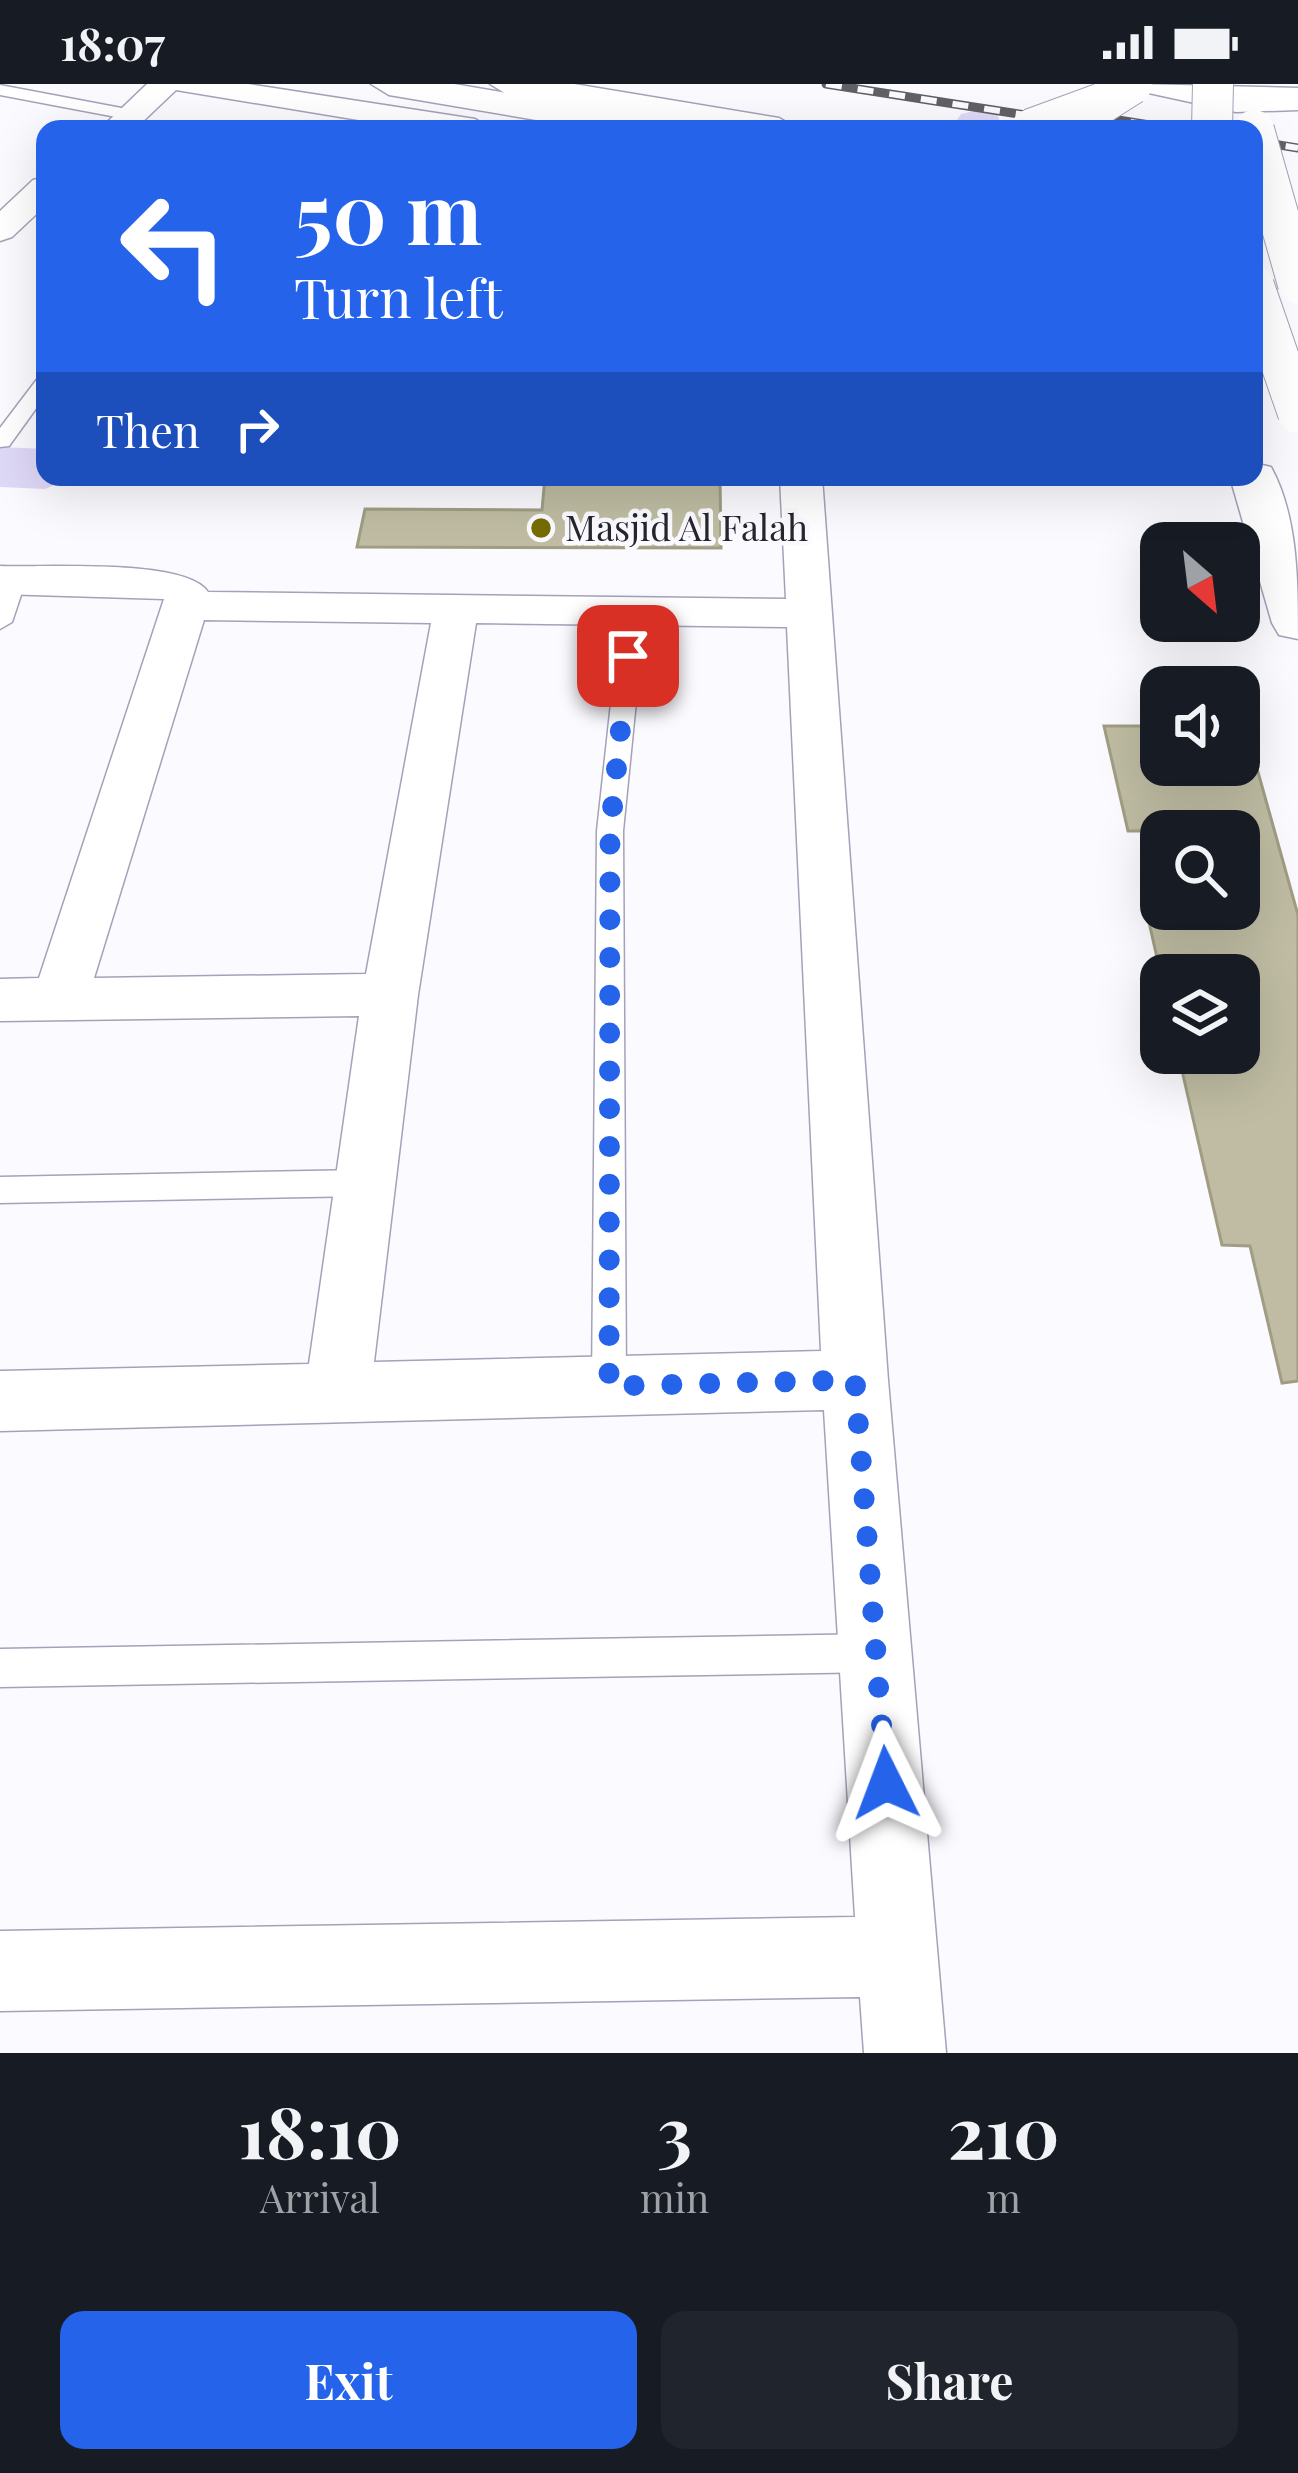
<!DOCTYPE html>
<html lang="en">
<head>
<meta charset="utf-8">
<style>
	:root { --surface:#171b24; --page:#20242c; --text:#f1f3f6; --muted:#9ea1a6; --accent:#2563eb }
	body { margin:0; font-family:"Playfair Display",serif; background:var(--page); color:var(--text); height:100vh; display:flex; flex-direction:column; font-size:45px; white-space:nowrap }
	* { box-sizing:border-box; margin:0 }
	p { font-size:39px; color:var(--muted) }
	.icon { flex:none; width:66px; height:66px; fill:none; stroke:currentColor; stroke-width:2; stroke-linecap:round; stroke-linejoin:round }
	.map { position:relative; height:1969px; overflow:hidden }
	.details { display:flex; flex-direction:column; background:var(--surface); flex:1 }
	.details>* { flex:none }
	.guide { position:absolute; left:36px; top:36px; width:1227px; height:366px; border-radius:24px; box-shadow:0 12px 48px #0002; background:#2563eb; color:#fff; overflow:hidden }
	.needle { width:78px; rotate:152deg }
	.fabs { position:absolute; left:1140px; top:438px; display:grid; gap:24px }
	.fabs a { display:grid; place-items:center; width:120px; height:120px; border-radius:24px; background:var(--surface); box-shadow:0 12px 48px #0002; font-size:60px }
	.pin { position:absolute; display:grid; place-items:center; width:102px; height:102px; color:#fff; margin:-51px; border-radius:24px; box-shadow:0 6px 18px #0006 }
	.me { position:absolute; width:132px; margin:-66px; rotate:357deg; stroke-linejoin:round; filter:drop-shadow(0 0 9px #0008) }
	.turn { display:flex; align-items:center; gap:42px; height:252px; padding:0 60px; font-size:54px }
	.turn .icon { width:156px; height:156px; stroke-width:2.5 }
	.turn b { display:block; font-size:84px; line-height:102px }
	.then { display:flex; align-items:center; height:114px; padding:0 60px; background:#0003; gap:24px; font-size:45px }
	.eta { display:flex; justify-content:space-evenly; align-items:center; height:204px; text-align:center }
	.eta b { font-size:72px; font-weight:700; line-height:84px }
	.button { display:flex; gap:24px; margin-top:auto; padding:24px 60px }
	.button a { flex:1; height:138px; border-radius:24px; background:var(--accent); color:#fff; font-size:48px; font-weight:700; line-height:138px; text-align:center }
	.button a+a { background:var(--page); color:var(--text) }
	.status { display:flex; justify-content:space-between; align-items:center; height:84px; padding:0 60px; background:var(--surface); direction:ltr }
	.status svg { height:33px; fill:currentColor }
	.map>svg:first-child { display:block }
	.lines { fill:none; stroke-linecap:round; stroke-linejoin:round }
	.river { fill:#dfd9f8; fill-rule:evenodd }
	.building { fill:#bfbca3; stroke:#a09d84; stroke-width:3 }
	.service-casing { stroke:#a5a1b9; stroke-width:3 }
	.minor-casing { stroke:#a5a1b9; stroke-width:3 }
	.secondary-casing { stroke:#a5a1b9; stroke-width:3 }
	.primary-casing { stroke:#a5a1b9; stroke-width:3 }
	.service { fill:#fff; fill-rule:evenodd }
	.minor { fill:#fff; fill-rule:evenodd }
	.secondary { fill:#fff; fill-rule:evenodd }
	.primary { fill:#fff; fill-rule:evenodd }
	.rail-casing { stroke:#606067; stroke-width:9 }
	.rail { stroke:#fafaff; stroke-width:6; stroke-dasharray:16; stroke-linecap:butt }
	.primary-bridge-casing { stroke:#a5a1b9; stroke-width:42; stroke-linecap:butt }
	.primary-bridge { stroke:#fff; stroke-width:40 }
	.route { stroke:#2563eb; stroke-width:21; stroke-dasharray:0 37.8 }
	.poi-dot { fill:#776b03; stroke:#fafaff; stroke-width:4.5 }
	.labels { text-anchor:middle; stroke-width:9; stroke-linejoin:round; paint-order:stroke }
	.far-poi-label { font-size:36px; fill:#27262f; stroke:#fafaff; text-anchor:start }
</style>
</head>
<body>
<div class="status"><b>18:07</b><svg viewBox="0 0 49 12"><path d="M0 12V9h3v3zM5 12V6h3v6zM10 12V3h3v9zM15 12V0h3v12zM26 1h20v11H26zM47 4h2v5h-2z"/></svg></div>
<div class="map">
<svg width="1298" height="1969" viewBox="0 0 1298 1969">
	<rect width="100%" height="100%" fill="#fafaff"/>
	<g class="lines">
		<!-- river -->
		<path class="river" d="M979 26 997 30 1003 45H951L961 30Z
			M0 363 45 365V393H72L45 405 0 403Z"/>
	</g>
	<!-- building -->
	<path class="building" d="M545 393H720L721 464 357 463 365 425 542 426Z
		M1104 642H1161V681H1239V665L1251 663 1298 831V1297L1282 1299 1250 1162 1222 1161 1178 969H1239V891H1161L1146 825H1239V747H1128Z"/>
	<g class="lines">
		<!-- service casing -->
		<g class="service-casing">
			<path id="service" d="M0 1 132 26 140 31 132 36 0 11Z
				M45 292V312L9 362 0 363V344L38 294Z
				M14 489 26 496 12 538 0 545V503L6 491Z
				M633 521 645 528 623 747 626 1302 621 1313 609 1318 597 1313 592 1302 597 747 621 528Z
				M362 1086 373 1090 378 1099 373 1108 362 1112 0 1119V1093Z
				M876 1550 889 1556 895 1569 889 1582 876 1588 0 1603V1565Z"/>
		</g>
		<!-- minor casing -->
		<g class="minor-casing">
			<path id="minor" d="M147 0H248L475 35 491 45H413L176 6 135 45H100Z
				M45 93V122L12 153 0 157V127L33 96Z
				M780 393H822L888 1296 946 1969H864L860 1913 0 1927V1847L855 1833 824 1326 0 1347V1287L309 1280 359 932 0 937V895L39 894 164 515 0 510V482C43 484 186 474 208 508L786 515ZM204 536 431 539 366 890 94 894ZM476 539 787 543 821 1267 374 1278 418 911Z"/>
		</g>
		<!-- secondary casing -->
		<g class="secondary-casing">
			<path id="secondary" d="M371 0H454L655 34 674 45H589L389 11Z
				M1254 379 1271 383C1298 432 1298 498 1298 555L1279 551 1272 539 1230 393H1254Z"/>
		</g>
		<!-- primary casing -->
		<g class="primary-casing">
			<path id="primary" d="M490 0H574L779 34 798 45H712L508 11Z
				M1139 0 1298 4V26L1236 28 1144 8Z"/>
		</g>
		<!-- service -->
		<use href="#service" class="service"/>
		<!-- minor -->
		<use href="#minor" class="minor"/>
		<!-- secondary -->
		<use href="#secondary" class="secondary"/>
		<!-- primary -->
		<use href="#primary" class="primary"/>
		<!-- rail casing -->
		<g class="rail-casing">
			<path id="rail" d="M826 0 1115 45
				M1099 33 1175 45
				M1254 57 1298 64"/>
		</g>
		<!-- rail -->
		<use href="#rail" class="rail"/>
		<!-- primary-bridge casing -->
		<g class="primary-bridge-casing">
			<path id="primary-bridge" d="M1031 45 1102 19 1132 0
				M1212 45 1213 0
				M1254 46 1298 200
				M1254 202 1298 329"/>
		</g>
		<!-- primary-bridge -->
		<use href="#primary-bridge" class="primary-bridge"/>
	</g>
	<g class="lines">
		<!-- route -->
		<path class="route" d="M628 572 610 748 609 1302 855 1296 886 1699"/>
	</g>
	<!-- markers -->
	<circle class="poi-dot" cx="541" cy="444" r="12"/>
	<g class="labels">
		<!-- far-poi labels -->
		<g class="far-poi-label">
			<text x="565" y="457">Masjid Al Falah</text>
		</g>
	</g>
</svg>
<div class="fabs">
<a><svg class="needle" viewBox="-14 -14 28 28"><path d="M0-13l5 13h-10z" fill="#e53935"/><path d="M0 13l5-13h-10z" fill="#9ea1a6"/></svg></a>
<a><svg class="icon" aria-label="sound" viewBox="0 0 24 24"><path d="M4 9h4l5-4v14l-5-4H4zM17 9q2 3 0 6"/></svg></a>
<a><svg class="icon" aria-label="search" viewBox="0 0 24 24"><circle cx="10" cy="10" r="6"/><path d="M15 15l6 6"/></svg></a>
<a><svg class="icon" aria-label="layers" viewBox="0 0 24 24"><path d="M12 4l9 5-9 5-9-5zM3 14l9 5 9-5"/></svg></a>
</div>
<div class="pin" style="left:628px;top:572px;background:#d93025"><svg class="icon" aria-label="arrive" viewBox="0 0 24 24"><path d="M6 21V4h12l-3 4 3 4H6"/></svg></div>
<svg class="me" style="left:886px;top:1699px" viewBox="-20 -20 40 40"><path d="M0-17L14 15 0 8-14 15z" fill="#2563eb" stroke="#fff" stroke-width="4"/></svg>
<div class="guide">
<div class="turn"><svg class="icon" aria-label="left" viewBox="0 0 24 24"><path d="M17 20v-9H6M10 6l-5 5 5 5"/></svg><div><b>50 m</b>Turn left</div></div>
<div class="then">Then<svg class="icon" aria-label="right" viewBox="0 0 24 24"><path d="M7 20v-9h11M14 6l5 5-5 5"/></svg></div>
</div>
</div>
<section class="details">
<div class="eta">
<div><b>18:10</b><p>Arrival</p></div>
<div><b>3</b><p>min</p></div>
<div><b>210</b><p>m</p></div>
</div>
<div class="button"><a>Exit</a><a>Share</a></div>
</section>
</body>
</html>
